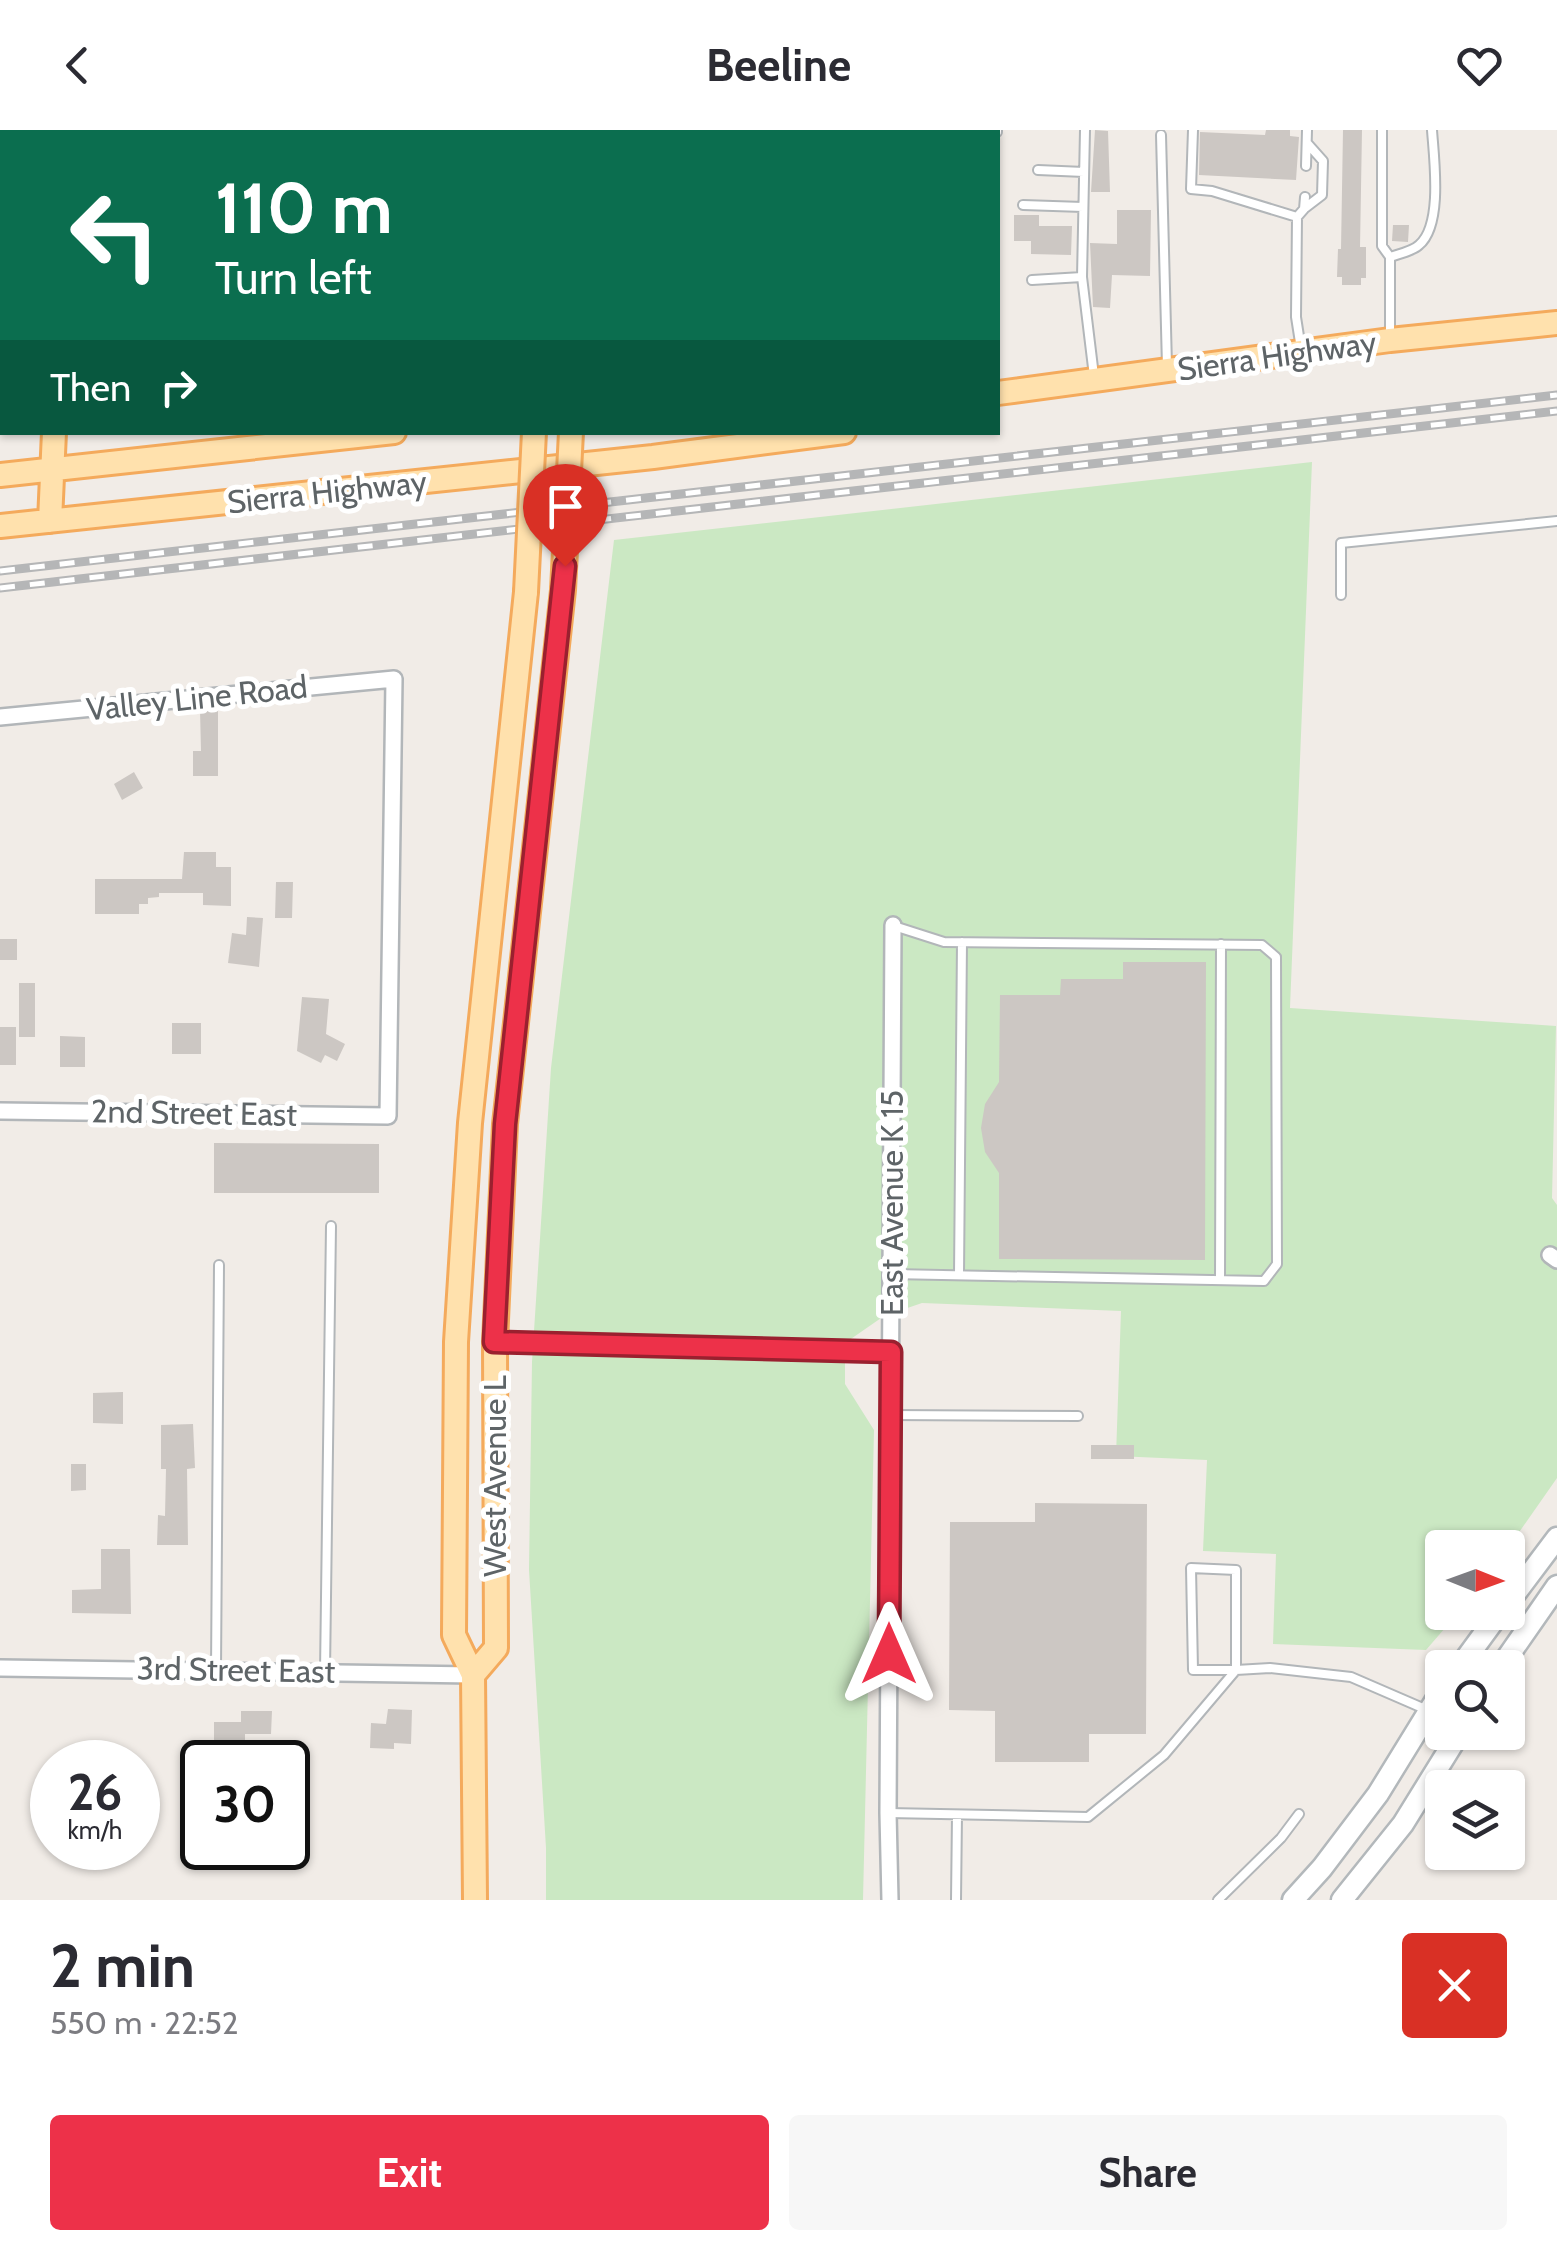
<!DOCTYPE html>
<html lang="en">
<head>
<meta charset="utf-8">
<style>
	:root { --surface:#fff; --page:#f7f7f7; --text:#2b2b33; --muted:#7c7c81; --accent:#ed3149 }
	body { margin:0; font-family:Cabin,sans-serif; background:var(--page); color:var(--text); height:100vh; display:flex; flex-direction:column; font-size:38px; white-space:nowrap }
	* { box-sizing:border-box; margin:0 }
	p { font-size:32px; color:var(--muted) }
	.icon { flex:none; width:55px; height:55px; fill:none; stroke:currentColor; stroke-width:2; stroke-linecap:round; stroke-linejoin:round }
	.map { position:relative; height:1770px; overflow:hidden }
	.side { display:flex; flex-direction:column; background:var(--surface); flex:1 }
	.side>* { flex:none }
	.hud { position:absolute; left:0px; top:0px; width:1000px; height:305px; box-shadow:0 2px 8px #0004; background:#0b6e4f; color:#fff; overflow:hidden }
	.needle { width:65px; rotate:91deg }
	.fabs { position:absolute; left:1425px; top:1400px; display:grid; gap:20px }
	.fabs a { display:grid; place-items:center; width:100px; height:100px; border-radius:10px; background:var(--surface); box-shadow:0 2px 8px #0004; font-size:50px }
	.speed { position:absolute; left:30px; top:1610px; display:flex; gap:20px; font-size:50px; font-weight:700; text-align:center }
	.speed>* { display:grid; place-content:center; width:130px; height:130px; border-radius:50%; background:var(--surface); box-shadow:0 2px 8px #0004; line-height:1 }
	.speed small { font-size:25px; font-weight:400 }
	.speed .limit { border:5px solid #111; border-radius:15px; background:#fff; color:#111 }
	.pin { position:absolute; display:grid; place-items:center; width:85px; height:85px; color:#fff; margin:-102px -42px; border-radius:50% 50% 50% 0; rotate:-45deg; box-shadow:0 0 10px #0007 }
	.pin .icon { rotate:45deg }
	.me { position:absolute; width:110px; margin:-55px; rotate:0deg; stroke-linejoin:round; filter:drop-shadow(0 0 8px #0008) }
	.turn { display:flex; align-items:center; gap:35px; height:210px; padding:0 50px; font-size:45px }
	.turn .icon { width:130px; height:130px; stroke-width:2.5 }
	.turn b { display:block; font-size:70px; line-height:85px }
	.then { display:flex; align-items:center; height:95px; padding:0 50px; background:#0003; gap:20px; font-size:38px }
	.round { display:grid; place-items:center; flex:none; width:105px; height:105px; border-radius:10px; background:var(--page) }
	.head { display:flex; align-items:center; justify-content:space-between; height:170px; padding:0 50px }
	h1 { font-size:60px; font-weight:700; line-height:75px }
	.primary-button { display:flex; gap:20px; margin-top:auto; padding:20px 50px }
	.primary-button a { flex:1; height:115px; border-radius:10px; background:var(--accent); color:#fff; font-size:40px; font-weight:700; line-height:115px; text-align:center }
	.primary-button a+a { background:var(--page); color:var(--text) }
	header { display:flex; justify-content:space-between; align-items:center; height:130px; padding:0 50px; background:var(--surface); font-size:45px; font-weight:700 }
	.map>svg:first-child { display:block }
	.green { fill:#cbe8c3 }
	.building { fill:#ccc7c3 }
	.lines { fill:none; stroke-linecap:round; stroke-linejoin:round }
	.service-casing { stroke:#b2b6b9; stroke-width:12 }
	.minor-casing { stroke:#b2b6b9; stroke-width:20 }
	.secondary-casing { stroke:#b3b8bb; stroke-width:25 }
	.primary-casing { stroke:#f4aa5c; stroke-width:28 }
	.service { stroke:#fff; stroke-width:8 }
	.minor { stroke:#fff; stroke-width:15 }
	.secondary { stroke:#fff; stroke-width:20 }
	.primary { stroke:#ffe1ad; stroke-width:22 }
	.rail-casing { stroke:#b5b6b7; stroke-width:9 }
	.rail { stroke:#fff; stroke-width:5; stroke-dasharray:15; stroke-linecap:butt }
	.primary-bridge-casing { stroke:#f4aa5c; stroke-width:28; stroke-linecap:butt }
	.primary-bridge { stroke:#ffe1ad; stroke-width:22 }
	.route-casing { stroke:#9a202f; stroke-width:25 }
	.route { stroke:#ed3149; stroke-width:18 }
	.labels { text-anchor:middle; stroke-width:10; stroke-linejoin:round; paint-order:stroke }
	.street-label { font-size:32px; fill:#5e6467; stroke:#fff }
</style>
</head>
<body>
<header><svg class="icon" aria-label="back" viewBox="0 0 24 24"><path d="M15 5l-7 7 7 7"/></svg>Beeline<svg class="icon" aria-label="heart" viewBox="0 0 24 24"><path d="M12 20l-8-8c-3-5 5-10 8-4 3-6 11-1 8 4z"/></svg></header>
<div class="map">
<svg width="1557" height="1770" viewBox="0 0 1557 1770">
	<rect width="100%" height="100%" fill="#f1ece7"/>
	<!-- green -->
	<path class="green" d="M1312 332 1290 878 1556 896 1552 1068 1557 1075V1348L1508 1418H1442V1482L1458 1483 1426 1520 1273 1514 1276 1424 1203 1421 1207 1330 1116 1326 1121 1181 922 1173 884 1186 845 1213V1254L874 1300 863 1770H546V1718L529 1440 532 1232 551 938 614 410Z"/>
	<!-- building -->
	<path class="building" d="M1095 0 1108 1 1110 62H1091Z
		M1266 0H1290V6L1299 7 1296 50 1199 45 1200 2 1265 5Z
		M1343 0H1362L1360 117H1366V148H1361V155H1342V147H1337L1338 119H1341Z
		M1117 80H1151L1150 146 1112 145 1110 178 1093 177 1090 113 1117 114Z
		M1014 85H1039V96H1072L1071 125 1031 124V111H1014Z
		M1393 95H1409L1408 112 1392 111Z
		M200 580H218V646H193V621H201Z
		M134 642 143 658 122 670 114 654Z
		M184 722H216V737H231V776L203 775V763H159V767L148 768V774H139V784H95V749H182Z
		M276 752H293L292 788H275Z
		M247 787 263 788 259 837 228 833 232 803 246 805Z
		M0 809H17V830H0Z
		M1123 832H1206L1205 1130 999 1129V1043L985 1022 981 998 985 974 999 952 1000 865H1060L1061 849H1123Z
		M19 853H35V907H19Z
		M302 867 329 869 326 904 345 914 337 931 325 925 321 933 297 921Z
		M172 893H201V924H172Z
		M0 897H16V935H0Z
		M60 906 85 907V937H60Z
		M214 1013 379 1014V1063H214Z
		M123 1262V1294L93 1293V1263Z
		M193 1294 195 1338 187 1339 188 1415H157L158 1385 165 1386 166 1339H161V1295Z
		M1091 1315H1134V1329H1091Z
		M71 1334H86V1360L71 1361Z
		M1035 1373 1147 1374 1146 1604H1089V1632H995V1581L949 1580 950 1392H1035Z
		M101 1419H130L131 1484 72 1483V1460L101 1459Z
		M388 1579 412 1580 411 1614 394 1613V1619L370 1618 371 1593 386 1594Z
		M241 1581H272L271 1604H245V1613H214V1592H241Z"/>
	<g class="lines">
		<!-- service casing -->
		<g class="service-casing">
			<path id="service" d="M1193 0 1191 59 1212 61 1297 87
				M1382 0V116L1390 127V206
				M894 2V0
				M997 2V0
				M1161 5 1167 236
				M1306 36 1307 0
				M1038 40 1084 42
				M1023 75 1083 77
				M1305 78 1322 65 1323 31 1307 13
				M1390 127C1399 124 1413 121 1419 115 1443 95 1434 29 1432 0
				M1082 147 1085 0
				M1032 150 1082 147 1094 246
				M1301 219 1296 187 1297 87 1304 79 1305 67
				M1341 465V413L1557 391
				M891 1144 1264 1151 1277 1134 1276 827 1262 815 944 812 894 796
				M959 1145 962 812
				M1220 1150 1221 814
				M500 1213 891 1222
				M890 1285 1078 1286
				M1191 1438 1236 1440V1540H1193Z
				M216 1540 219 1135
				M325 1542 331 1096
				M888 1683 1088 1687 1164 1625 1236 1540 1270 1538 1351 1547 1425 1579
				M956 1770 957 1685
				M1218 1770 1281 1708 1299 1684"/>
		</g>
		<!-- minor casing -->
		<g class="minor-casing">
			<path id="minor" d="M0 587 394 549 388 986 0 981
				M1550 1125 1557 1130
				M0 1538 473 1545
				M890 1770 888 1683 893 795"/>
		</g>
		<!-- secondary casing -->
		<g class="secondary-casing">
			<path id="secondary" d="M1508 1473 1557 1408
				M1459 1538 1500 1482
				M1500 1538 1557 1456
				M1293 1770 1322 1738 1378 1664 1442 1560
				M1342 1770 1403 1694 1460 1602"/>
		</g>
		<!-- primary casing -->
		<g class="primary-casing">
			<path id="primary" d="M527 0V2
				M567 0V2
				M690 0V2
				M60 2V0
				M654 2V0
				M998 263 1390 210 1557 193
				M0 345 394 302
				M50 391 54 302
				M0 396 653 327 844 302
				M473 1545 496 1518 495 1212 505 994 563 460
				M475 1770 473 1545 454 1505 456 1212 470 993 526 462"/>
		</g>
		<!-- service -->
		<use href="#service" class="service"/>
		<!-- minor -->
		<use href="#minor" class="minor"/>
		<!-- secondary -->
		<use href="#secondary" class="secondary"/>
		<!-- primary -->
		<use href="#primary" class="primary"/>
		<!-- rail casing -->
		<g class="rail-casing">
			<path id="rail" d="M0 441 1557 265
				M0 458 1557 281"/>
		</g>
		<!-- rail -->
		<use href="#rail" class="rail"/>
		<!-- primary-bridge casing -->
		<g class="primary-bridge-casing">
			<path id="primary-bridge" d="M563 460 571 302
				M526 462 534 302"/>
		</g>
		<!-- primary-bridge -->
		<use href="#primary-bridge" class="primary-bridge"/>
	</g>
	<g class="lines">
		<!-- route casing -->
		<g class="route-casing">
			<path id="route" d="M565 436 505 994 494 1212 891 1222 889 1524"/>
		</g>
		<!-- route -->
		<use href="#route" class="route"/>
	</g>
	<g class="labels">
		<!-- street labels -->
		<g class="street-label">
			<text transform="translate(1277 226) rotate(-8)" y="11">Sierra Highway</text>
			<text transform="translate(327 362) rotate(-6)" y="11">Sierra Highway</text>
			<text transform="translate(197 568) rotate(-6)" y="11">Valley Line Road</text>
			<text transform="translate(194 983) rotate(1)" y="11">2nd Street East</text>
			<text transform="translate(892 1073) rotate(-90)" y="11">East Avenue K 15</text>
			<text transform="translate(495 1346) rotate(-90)" y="11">West Avenue L</text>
			<text transform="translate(236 1540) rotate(1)" y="11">3rd Street East</text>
		</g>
	</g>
</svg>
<div class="fabs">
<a><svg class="needle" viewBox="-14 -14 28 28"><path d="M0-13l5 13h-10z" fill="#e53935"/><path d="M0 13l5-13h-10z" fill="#7c7c81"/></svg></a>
<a><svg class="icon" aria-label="search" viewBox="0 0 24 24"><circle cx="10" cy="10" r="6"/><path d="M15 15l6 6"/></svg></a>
<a><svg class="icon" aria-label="layers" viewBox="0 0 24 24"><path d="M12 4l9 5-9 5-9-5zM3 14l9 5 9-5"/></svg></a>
</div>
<div class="speed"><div>26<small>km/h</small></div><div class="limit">30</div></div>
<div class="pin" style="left:565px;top:436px;background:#d93025"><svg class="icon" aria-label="arrive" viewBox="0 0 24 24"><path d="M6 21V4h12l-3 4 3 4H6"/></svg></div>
<svg class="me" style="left:889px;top:1524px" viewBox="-20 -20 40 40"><path d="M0-17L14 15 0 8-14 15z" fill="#ed3149" stroke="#fff" stroke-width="4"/></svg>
<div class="hud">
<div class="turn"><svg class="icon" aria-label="left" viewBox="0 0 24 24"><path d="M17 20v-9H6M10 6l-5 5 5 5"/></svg><div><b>110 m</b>Turn left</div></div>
<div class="then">Then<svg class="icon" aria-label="right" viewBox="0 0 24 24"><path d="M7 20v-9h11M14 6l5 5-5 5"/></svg></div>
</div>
</div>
<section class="side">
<div class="head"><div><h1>2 min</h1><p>550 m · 22:52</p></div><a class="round" style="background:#d93025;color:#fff"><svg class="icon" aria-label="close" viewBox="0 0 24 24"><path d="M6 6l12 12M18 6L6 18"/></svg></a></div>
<div class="primary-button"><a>Exit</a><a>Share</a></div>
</section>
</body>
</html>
